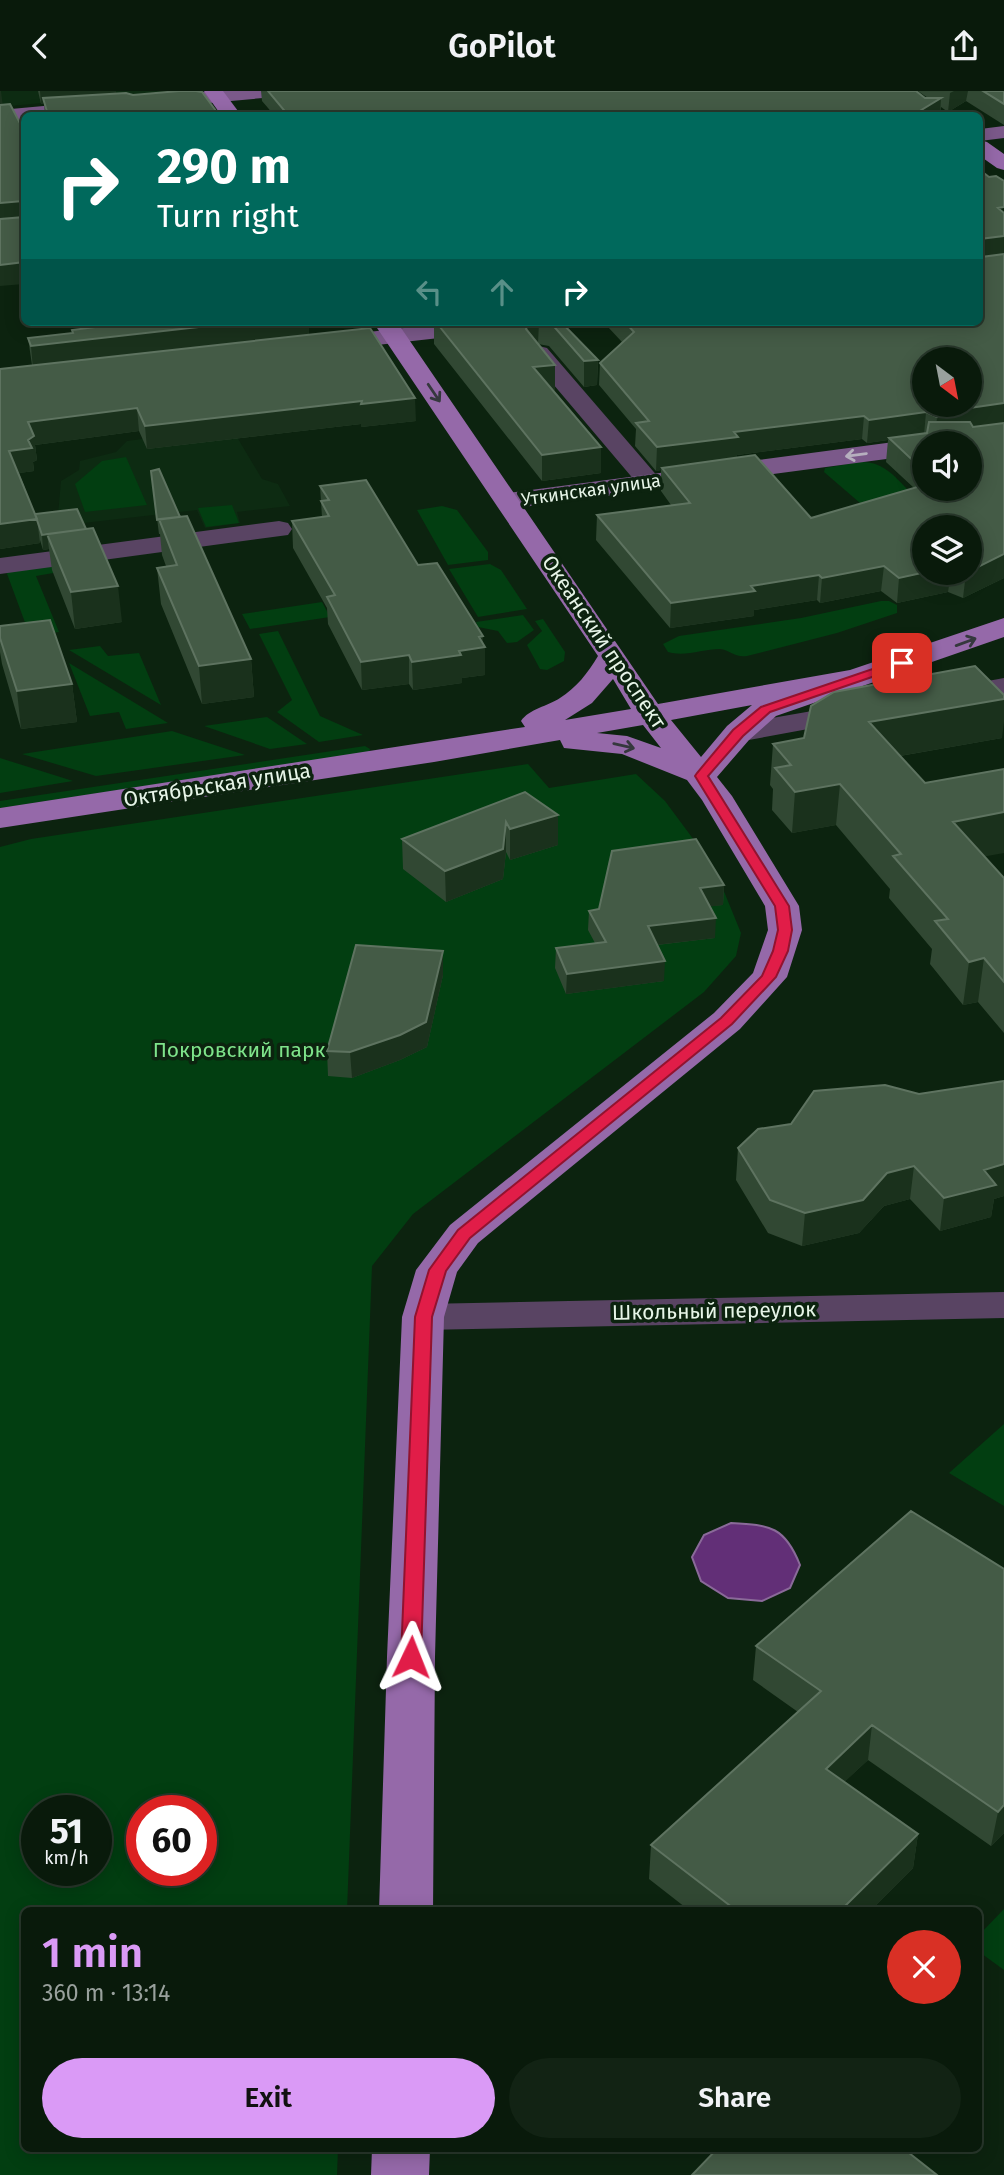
<!DOCTYPE html>
<html lang="en">
<head>
<meta charset="utf-8">
<style>
	:root { --surface:#091a0b; --page:#122314; --text:#f1f3f6; --muted:#99a19d; --line:#29382c; --accent:#da9af6 }
	body { margin:0; font-family:"Fira Sans",sans-serif; background:var(--page); color:var(--text); height:100vh; display:flex; flex-direction:column; font-size:26px; white-space:nowrap }
	* { box-sizing:border-box; margin:0 }
	p { font-size:23px; color:var(--muted) }
	.icon { flex:none; width:38px; height:38px; fill:none; stroke:currentColor; stroke-width:2; stroke-linecap:round; stroke-linejoin:round }
	.map { position:relative; flex:1; overflow:hidden }
	.details { position:absolute; left:21px; top:1816px; width:961px; height:245px; display:flex; flex-direction:column; background:var(--surface); border-radius:10px; box-shadow:0 4px 18px #0003,0 0 0 2px var(--line) }
	.details>* { flex:none }
	.top-card { position:absolute; left:21px; top:21px; width:962px; height:214px; border-radius:10px; box-shadow:0 4px 18px #0003,0 0 0 2px var(--line); background:#00695c; color:#fff; overflow:hidden }
	.needle { width:46px; rotate:148deg }
	.fabs { position:absolute; left:912px; top:256px; display:grid; gap:14px }
	.fabs a { display:grid; place-items:center; width:70px; height:70px; border-radius:50%; background:var(--surface); box-shadow:0 4px 18px #0003,0 0 0 2px var(--line); font-size:35px }
	.speed { position:absolute; left:21px; top:1704px; display:flex; gap:14px; font-size:35px; font-weight:700; text-align:center }
	.speed>* { display:grid; place-content:center; width:91px; height:91px; border-radius:50%; background:var(--surface); box-shadow:0 4px 18px #0003,0 0 0 2px var(--line); line-height:1 }
	.speed small { font-size:18px; font-weight:400 }
	.speed .limit { border:10px solid #d22; background:#fff; color:#111 }
	.pin { position:absolute; display:grid; place-items:center; width:60px; height:60px; color:#fff; margin:-30px; border-radius:14px; box-shadow:0 4px 10px #0006 }
	.me { position:absolute; width:77px; margin:-38px; rotate:2deg; stroke-linejoin:round; filter:drop-shadow(0 0 5px #0008) }
	.turn { display:flex; align-items:center; gap:24px; height:147px; padding:0 21px; font-size:32px }
	.turn .icon { width:91px; height:91px; stroke-width:2.5 }
	.turn b { display:block; font-size:49px; line-height:60px }
	.lanes { display:flex; align-items:center; height:66px; padding:0 21px; background:#0003; justify-content:center; gap:35px; direction:ltr }
	.lanes .off { opacity:.35 }
	.round { display:grid; place-items:center; flex:none; width:74px; height:74px; border-radius:37px; background:var(--page) }
	.headline { display:flex; align-items:center; justify-content:space-between; height:119px; padding:0 21px }
	h1 { font-size:42px; font-weight:600; line-height:52px; color:var(--accent) }
	.action { display:flex; gap:14px; margin-top:auto; padding:14px 21px }
	.action a { flex:1; height:80px; border-radius:42px; background:var(--accent); color:#111; font-size:28px; font-weight:600; line-height:80px; text-align:center }
	.action a+a { background:var(--page); color:var(--text) }
	header { display:flex; justify-content:space-between; align-items:center; height:91px; padding:0 21px; background:var(--surface); font-size:32px; font-weight:600 }
	.map>svg:first-child { display:block }
	.built { fill:#0d2b12 }
	.green { fill:#023e11; fill-rule:evenodd }
	.water { fill:#622f77; stroke:#8a6a99; stroke-width:2 }
	.lines { fill:none; stroke-linecap:round; stroke-linejoin:round }
	.street { fill:#594463; fill-rule:evenodd }
	.secondary { fill:#7b598a; fill-rule:evenodd }
	.primary { fill:#9569a9; fill-rule:evenodd }
	.wall { fill:#314833; fill-rule:evenodd }
	.shaded-wall { fill:#1a311c }
	.building { fill:#445b46; stroke:#5e7360; stroke-width:2; fill-rule:evenodd }
	.oneway { stroke:#35383d }
	.oneway2 { stroke:#b6afbe }
	.route { fill:#e11d48; stroke:#92132f; stroke-width:2 }
	.labels { text-anchor:middle; stroke-width:7; stroke-linejoin:round; paint-order:stroke }
	.far-street-label { font-size:18px; fill:#e7f5e8; stroke:#0c230f }
	.street-label { font-size:21px; fill:#e7f5e8; stroke:#0c230f }
	.park-label { font-size:21px; fill:#7ee38a; stroke:#0c230f }
</style>
</head>
<body>
<header><svg class="icon" aria-label="back" viewBox="0 0 24 24"><path d="M15 5l-7 7 7 7"/></svg>GoPilot<svg class="icon" aria-label="share" viewBox="0 0 24 24"><path d="M12 15V3M7 8l5-5 5 5M5 13v7h14v-7"/></svg></header>
<div class="map">
<svg width="1004" height="2084" viewBox="0 0 1004 2084">
	<rect width="100%" height="100%" fill="#0c230f"/>
	<!-- built -->
	<path class="built" d="M0 0H169L0 16Z
		M193 341H234L262 388 278 393 290 415 237 421 240 432 205 437 197 419 57 435 61 390 79 379 80 370 116 361 127 350Z"/>
	<!-- green -->
	<path class="green" d="M126 366 147 414 85 421 75 393 102 370Z
		M860 371C884 370 896 387 911 402L860 412 824 381 825 377Z
		M232 414 239 432 206 436 198 417Z
		M442 415 457 419 488 461V469L448 474 417 419Z
		M86 470 88 476 36 485 59 541 30 545 6 480Z
		M490 473 501 479 527 518 478 526 449 478Z
		M881 510H889L897 514V522L837 542 747 565C735 567 730 559 720 558 703 558 685 566 668 561L663 553 679 545 801 527Z
		M322 511 330 526 250 538 242 523Z
		M523 524 534 539 517 551 507 552 498 540 478 536 476 531Z
		M543 528 565 561 564 570 547 579 540 578 527 554 542 540 535 530Z
		M278 540 320 625 363 644 319 651 277 621 292 609 259 543Z
		M100 555 108 565 139 562 161 614 69 559Z
		M69 572 168 632 126 638 119 621 90 625Z
		M267 626 307 653 270 658 204 635Z
		M172 640 245 664 96 685 22 663Z
		M365 655 370 658 369 661 0 717V710Z
		M0 667 73 690 0 702Z
		M528 673 549 697 636 683 665 710 714 776 741 842 736 865 704 901 413 1123 372 1175 347 1820H24V2058H338L337 2084H0V756L31 748ZM37 1720H96V1780H37ZM142 1720H201V1780H142Z
		M1004 1333V1415L949 1382Z
		M1004 1818V1879L978 1860V1845Z"/>
	<!-- water -->
	<path class="water" d="M731 1432C771 1434 785 1436 800 1474L790 1497 762 1510 728 1507 701 1490 692 1466 704 1444Z"/>
	<g class="lines">
		<!-- street -->
		<path class="street" d="M539 255 547 257 659 387 663 392 659 397 650 400 641 397 531 267 528 262 531 257Z
			M279 430 288 432 292 438 288 444 0 483V467Z
			M1004 587V605L949 614 939 611 935 605 939 599Z
			M858 612 868 615 873 621 868 627 738 651 728 648 723 642 728 636 738 633Z
			M1004 1201V1227L423 1239 409 1235 403 1226 409 1217 423 1213Z"/>
		<!-- secondary -->
		<path class="secondary" d="M212 0H283L274 6 154 17 144 11 154 5Z
			M98 10 108 16 105 20 69 24H24V29L0 31V19Z
			M1004 35V47L980 50V38Z
			M457 231H532L528 236 520 238 324 260 316 258 312 253 316 248 324 246Z
			M924 347 935 352H924V363L508 418 499 416 495 410 499 404 508 402Z"/>
		<!-- primary -->
		<path class="primary" d="M204 0H223L241 24H221Z
			M980 49 987 51 1004 63V79L997 77 980 65Z
			M373 231H397L658 613 850 579 1004 527V546L776 625 749 649 717 686 732 705 799 815 802 839 787 886 740 938 478 1152 457 1181 444 1226 435 1566 433 1820H379L387 1566 402 1226 416 1179 450 1134 714 922 753 882 768 839 765 815 702 709 687 689 622 663 564 657 560 649 434 671 0 737V717L525 636 521 630C529 618 548 615 560 607 576 597 588 582 598 565ZM613 588 631 618 565 629 592 612ZM752 614 727 635 701 666 671 629ZM643 634 661 657 627 645 597 642Z
			M372 2058H430L429 2084H371Z"/>
	</g>
	<!-- wall -->
	<path class="wall" d="M38 0H116V3L219 24H45L44 12 41 13Z
		M261 0H916L925 7H928L918 0H1004V34L966 10 948 21 941 16 940 24H274L262 10Z
		M96 231H309V244L416 330 361 336V333L147 358 139 340 35 354 37 369 33 371 34 380 19 382 35 423 122 531 75 538 52 479 49 458 43 459 40 449V452L0 458 32 274 28 247 72 242V239L98 236Z
		M434 231H561L598 269 597 294 584 296 549 255 538 253 555 274V299L553 300 601 356V382L542 390 434 253Z
		M607 231H980L1004 487 963 507 948 501 897 512 881 500 820 512 817 509 754 519V525L670 537 596 449 597 424 671 414 661 400V379L656 380 635 355 636 338 599 294 600 272 622 251 607 235ZM862 348 867 352 888 349 886 371 914 397 811 427 737 367V364ZM924 352 970 397H924ZM970 436V481H924Z
		M151 380 180 426 251 568 254 606 202 613 161 513 157 477 166 475 162 464 160 443H159Z
		M320 395 418 474 483 553 485 556V584L462 587V592L413 599 409 593 362 599 328 533 327 517 293 457 292 430 322 426Z
		M0 535 72 593 77 631 21 638 2 573 0 561Z
		M804 647H1002L900 665 984 765 1004 787V942L978 911 963 914 930 873 932 858 889 807 890 798 836 734 792 742 772 719 773 698 770 694 773 653Z
		M558 724V754L510 769 506 761 503 788 446 811 403 778 402 748Z
		M724 794 723 814 710 815 715 847 657 854 664 890 566 903 555 877 556 857 595 852 588 839 589 820Z
		M443 860V884L427 956 400 969 352 987 328 985 327 960Z
		M1004 990V1105L994 1108 991 1126 940 1140 910 1108 884 1115 859 1142 802 1155 768 1142 736 1089 738 1057 791 1033 919 1003Z
		M911 1420 1004 1742 991 1755 868 1669 844 1691 918 1743 913 1777 870 1820H690L649 1788 651 1754 798 1621 753 1589 756 1555Z"/>
	<!-- shaded-wall -->
	<path class="shaded-wall" d="M0 0H1L3 16 0 18Z
		M40 0H116V6L43 7 44 12 41 13Z
		M954 0H968L966 10 948 21 950 2Z
		M941 7 940 24H913Z
		M23 110 24 131 0 133V112Z
		M1004 145V166L980 169V148Z
		M24 171V193L0 195V174Z
		M243 231H309V246L33 278 31 255Z
		M529 231H539L538 252 529 256 526 238Z
		M598 269 597 294 584 296V270Z
		M555 274V299L533 302V276Z
		M415 307 416 330 361 336V333L147 358 145 335 362 310Z
		M1004 312V334L935 349 937 326 942 321Z
		M137 317 139 340 35 354 37 369 33 371 34 380 12 383 9 360 28 349V331Z
		M926 321 924 344 889 347 888 349 867 352 869 329Z
		M864 325 862 348 737 364V369L662 377 661 379 656 380 657 356 734 341Z
		M601 356V382L542 390V364Z
		M37 428 40 452 0 458V433Z
		M47 443 49 458 43 459 42 444Z
		M1004 463V487L963 507 966 482 970 481Z
		M884 475 881 500 820 512 822 487Z
		M926 481H951L948 501 897 512 899 487Z
		M819 484 817 509 754 519V525L670 537 671 512 751 495Z
		M118 495 122 531 75 538 71 501Z
		M483 545V556H485V584L462 587V592L413 599 412 571 459 560 479 546Z
		M409 564V593L362 599 361 571Z
		M251 568 254 606 202 613 199 575Z
		M72 593 77 631 21 638 17 600Z
		M1004 608V631L1002 647 865 671 869 631Z
		M840 693 836 734 792 742 795 701Z
		M1004 721V762L948 772 953 731Z
		M558 724V754L510 769V738Z
		M506 731V761L503 788 446 811 445 780Z
		M724 794 723 814 699 817 700 797Z
		M716 827 715 847 647 855 648 835Z
		M443 860V884L427 956 400 969 352 987 350 961Z
		M984 867 978 911 963 914 969 871Z
		M665 870 664 890 566 903 567 883Z
		M1004 1073V1105L994 1108 991 1126 940 1140 944 1107 984 1079Z
		M914 1075 910 1108 884 1115 859 1142 802 1155 805 1122 887 1082Z
		M872 1634 868 1669 822 1712 826 1678Z
		M1004 1714V1742L991 1755 998 1721Z
		M918 1743 913 1777 870 1820H841Z"/>
	<!-- building -->
	<path class="building" d="M179 0H196L202 1 219 24H48L43 7 126 2 133 4Z
		M268 0H916L925 7H941L913 24H288Z
		M983 0H1004V13Z
		M10 13 24 40V171L0 174V128L24 126 23 110 0 112V14Z
		M980 79 989 86 996 85 1004 90V116L998 117 1004 122V145L980 148 981 166 1004 163V312L942 321 937 326 926 321 869 329 864 325 734 341 738 346 657 356 636 332 649 330 600 272 634 241 625 231H980ZM924 268H970V313H924Z
		M103 231H243L31 255 28 247 73 242 72 239 104 235Z
		M436 231H529L526 238 555 274 533 276 601 356 542 364Z
		M550 231H561L598 269 584 270Z
		M370 237 415 307 361 313 362 310 145 335 137 317 28 331 34 345 28 349 32 357 9 360 37 428 0 433V278Z
		M929 331H970L973 336 1004 332V463L970 480V436H924V481H926L899 487 884 475 822 487 819 484 751 495 755 500 671 512 597 424 690 412 662 377 755 364 811 427 924 394V397H970V352H924V380L889 347 927 342Z
		M159 378 180 426 157 429 151 380Z
		M366 389 418 474 437 472 483 545 479 546 485 556 459 560 461 564 412 571 409 564 361 571 327 506 335 504 292 430 329 425 321 410 329 409 320 395Z
		M77 418 86 438 42 444 35 423Z
		M187 425 251 568 199 575 157 477 177 474 159 428Z
		M93 437 118 495 71 501 47 443Z
		M50 529 72 593 17 600 0 547V535Z
		M975 575 1004 604V608L869 631 925 692 1004 678V721L953 731 1004 787V891L984 867 969 871 935 830 948 828 893 765 901 763 840 693 795 701 775 677 791 674 773 653 804 647 811 615 834 601Z
		M525 701 558 724 510 738 506 731 503 758 445 780 402 748Z
		M696 748 724 794 700 797 716 827 648 835 665 870 567 883 556 857 606 851 589 820 599 818 612 760Z
		M356 854 443 860 426 931 400 944 350 961 327 960Z
		M1004 990V1073L984 1079 996 1094 944 1107 914 1075 887 1082 863 1109 805 1122 770 1109 738 1057 758 1038 791 1033 814 1000 885 994 919 1003Z
		M911 1420 1004 1478V1714L998 1721 872 1634 826 1678 918 1743 841 1819 842 1820H737L651 1754 821 1600 756 1555Z
		M717 2058H904L937 2084H692Z"/>
	<!-- one-way arrows -->
	<defs><path id="oneway-shaft" d="M-6 0H5M1.5-3L5.5 0L1.5 3" fill="none" stroke-width="1.6" stroke-linecap="round" stroke-linejoin="round" transform="scale(1.75)"/></defs>
	<g class="oneway">
		<use href="#oneway-shaft" transform="translate(434 302) rotate(56)"/>
		<use href="#oneway-shaft" transform="translate(966 551) rotate(-20)"/>
		<use href="#oneway-shaft" transform="translate(624 655) rotate(13)"/>
	</g>
	<use class="oneway2" href="#oneway-shaft" transform="translate(856 364) rotate(172)"/>
	<!-- route -->
	<path class="route" d="M902 568 907 569V574L770 621 743 645 708 685 789 815 792 839 788 860 776 886 732 933 470 1147 446 1180 432 1226 421 1566 418 1571 411 1574 404 1571 401 1566 415 1226 429 1179 458 1139 721 927 762 885 773 860 778 839 775 815 695 685 697 682 733 639 761 616Z"/>
	<g class="labels">
		<!-- far-street labels -->
		<g class="far-street-label">
			<text transform="translate(591 399) rotate(-8)" y="6">Уткинская улица</text>
		</g>
		<!-- street labels -->
		<g class="street-label">
			<text transform="translate(604 551) rotate(56)" y="7">Океанский проспект</text>
			<text transform="translate(217 694) rotate(-9)" y="7">Октябрьская улица</text>
			<text transform="translate(714 1220) rotate(-1)" y="7">Школьный переулок</text>
		</g>
		<!-- park labels -->
		<g class="park-label">
			<text x="239" y="966">Покровский парк</text>
		</g>
	</g>
</svg>
<div class="fabs">
<a><svg class="needle" viewBox="-14 -14 28 28"><path d="M0-13l5 13h-10z" fill="#e53935"/><path d="M0 13l5-13h-10z" fill="#99a19d"/></svg></a>
<a><svg class="icon" aria-label="sound" viewBox="0 0 24 24"><path d="M4 9h4l5-4v14l-5-4H4zM17 9q2 3 0 6"/></svg></a>
<a><svg class="icon" aria-label="layers" viewBox="0 0 24 24"><path d="M12 4l9 5-9 5-9-5zM3 14l9 5 9-5"/></svg></a>
</div>
<div class="speed"><div>51<small>km/h</small></div><div class="limit">60</div></div>
<div class="pin" style="left:902px;top:572px;background:#d93025"><svg class="icon" aria-label="arrive" viewBox="0 0 24 24"><path d="M6 21V4h12l-3 4 3 4H6"/></svg></div>
<svg class="me" style="left:411px;top:1566px" viewBox="-20 -20 40 40"><path d="M0-17L14 15 0 8-14 15z" fill="#e11d48" stroke="#fff" stroke-width="4"/></svg>
<div class="top-card">
<div class="turn"><svg class="icon" aria-label="right" viewBox="0 0 24 24"><path d="M7 20v-9h11M14 6l5 5-5 5"/></svg><div><b>290 m</b>Turn right</div></div>
<div class="lanes"><svg class="icon off" aria-label="left" viewBox="0 0 24 24"><path d="M17 20v-9H6M10 6l-5 5 5 5"/></svg><svg class="icon off" aria-label="ahead" viewBox="0 0 24 24"><path d="M12 20V5M6 11l6-6 6 6"/></svg><svg class="icon" aria-label="right" viewBox="0 0 24 24"><path d="M7 20v-9h11M14 6l5 5-5 5"/></svg></div>
</div>
<section class="details">
<div class="headline"><div><h1>1 min</h1><p>360 m · 13:14</p></div><a class="round" style="background:#d93025;color:#fff"><svg class="icon" aria-label="close" viewBox="0 0 24 24"><path d="M6 6l12 12M18 6L6 18"/></svg></a></div>
<div class="action"><a>Exit</a><a>Share</a></div>
</section>
</div>
</body>
</html>
